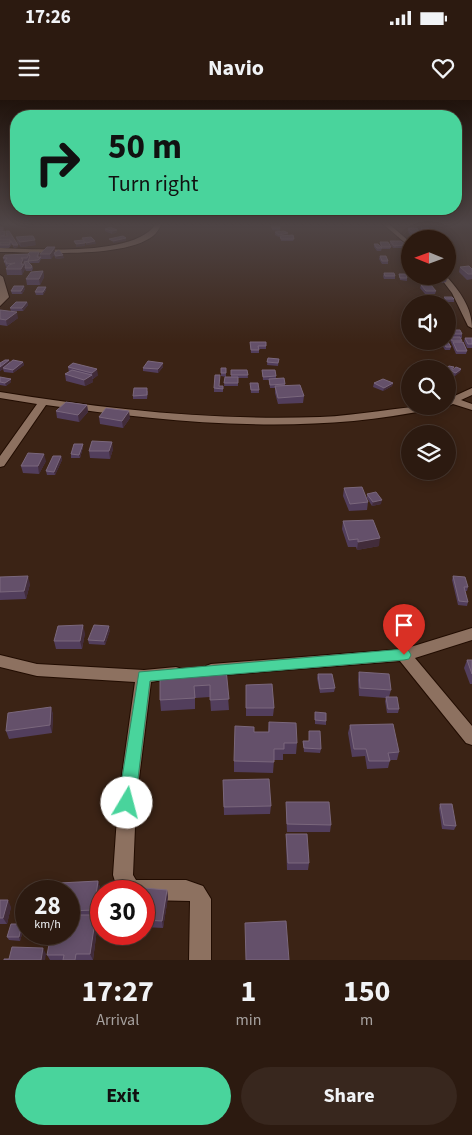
<!DOCTYPE html>
<html lang="en">
<head>
<meta charset="utf-8">
<style>
	:root { --surface:#2c1a10; --page:#38271e; --text:#f1f3f6; --muted:#a6a19f; --line:#483830; --accent:#49d49c }
	body { margin:0; font-family:"Source Sans 3",sans-serif; background:var(--page); color:var(--text); height:100vh; display:flex; flex-direction:column; font-size:19px; white-space:nowrap }
	* { box-sizing:border-box; margin:0 }
	p { font-size:16px; color:var(--muted) }
	.icon { flex:none; width:28px; height:28px; fill:none; stroke:currentColor; stroke-width:2; stroke-linecap:round; stroke-linejoin:round }
	.map { position:relative; height:860px; overflow:hidden }
	.side { display:flex; flex-direction:column; background:var(--surface); flex:1 }
	.side>* { flex:none }
	.guide { position:absolute; left:10px; top:10px; width:452px; height:105px; border-radius:20px; box-shadow:0 2px 12px #0003,0 0 0 1px var(--line); background:#49d49c; color:#111; overflow:hidden }
	.needle { width:32px; rotate:271deg }
	.tools { position:absolute; left:401px; top:130px; display:grid; gap:10px }
	.tools a { display:grid; place-items:center; width:55px; height:55px; border-radius:50%; background:var(--surface); box-shadow:0 2px 12px #0003,0 0 0 1px var(--line); font-size:25px }
	.speed { position:absolute; left:15px; top:780px; display:flex; gap:10px; font-size:25px; font-weight:700; text-align:center }
	.speed>* { display:grid; place-content:center; width:65px; height:65px; border-radius:50%; background:var(--surface); box-shadow:0 2px 12px #0003,0 0 0 1px var(--line); line-height:1 }
	.speed small { font-size:12px; font-weight:400 }
	.speed .limit { border:8px solid #d22; background:#fff; color:#111 }
	.pin { position:absolute; display:grid; place-items:center; width:42px; height:42px; color:#fff; margin:-51px -21px; border-radius:50% 50% 50% 0; rotate:-45deg; box-shadow:0 0 5px #0007 }
	.pin .icon { rotate:45deg }
	.me { position:absolute; width:55px; margin:-28px; rotate:8deg; stroke-linejoin:round; filter:drop-shadow(0 0 4px #0008) }
	.turn { display:flex; align-items:center; gap:18px; height:105px; padding:0 15px; font-size:22px }
	.turn .icon { width:65px; height:65px; stroke-width:2.5 }
	.turn b { display:block; font-size:35px; line-height:42px }
	.eta { display:flex; justify-content:space-evenly; align-items:center; height:85px; text-align:center }
	.eta b { font-size:30px; font-weight:700; line-height:35px }
	.action { display:flex; gap:10px; margin-top:auto; padding:10px 15px }
	.action a { flex:1; height:58px; border-radius:30px; background:var(--accent); color:#111; font-size:20px; font-weight:700; line-height:58px; text-align:center }
	.action a+a { background:var(--page); color:var(--text) }
	.status { display:flex; justify-content:space-between; align-items:center; height:35px; padding:0 25px; background:var(--surface); direction:ltr }
	.status svg { height:14px; fill:currentColor }
	header { display:flex; justify-content:space-between; align-items:center; height:65px; padding:0 15px; background:var(--surface); font-size:22px; font-weight:700 }
	.map>svg:first-child { display:block }
	.lines { fill:none; stroke-linecap:round; stroke-linejoin:round }
	.street-casing { stroke:#210c01; stroke-width:2 }
	.street { fill:#8d7160; fill-rule:evenodd }
	.wall { fill:#523e5c }
	.shaded-wall { fill:#422c3a }
	.building { fill:#64506a; stroke:#7a677c }
	.route { fill:#49d49c; stroke:#2f8a65 }
</style>
</head>
<body>
<div class="status"><b>17:26</b><svg viewBox="0 0 49 12"><path d="M0 12V9h3v3zM5 12V6h3v6zM10 12V3h3v9zM15 12V0h3v12zM26 1h20v11H26zM47 4h2v5h-2z"/></svg></div>
<header><svg class="icon" aria-label="menu" viewBox="0 0 24 24"><path d="M4 6h16M4 12h16M4 18h16"/></svg>Navio<svg class="icon" aria-label="heart" viewBox="0 0 24 24"><path d="M12 20l-8-8c-3-5 5-10 8-4 3-6 11-1 8 4z"/></svg></header>
<div class="map">
<svg width="472" height="860" viewBox="0 0 472 860">
	<rect width="100%" height="100%" fill="#3b2315"/>
	<g class="lines">
		<!-- street casing -->
		<g class="street-casing">
			<path id="street" d="M156 124H162C159 128 157 133 153 136 123 159 37 152 0 152V148C38 149 134 157 156 124Z
				M383 124H389L410 142V147Z
				M0 175 3 177 9 197 0 206Z
				M439 176H446C460 191 472 208 472 228L468 226 452 193Z
				M472 288V295L461 300 472 304V310L453 304 448 306V299Z
				M0 292C106 309 213 321 320 317 359 316 398 306 437 306L432 309C307 336 171 323 46 305L4 366 0 367V356L37 304 0 298Z
				M472 528V540L415 558 472 626V645L466 643 400 561 211 576 206 574 203 570 206 566 211 564 404 549Z
				M0 555 37 564 144 570 176 567 182 569 184 573 182 577 151 582 136 703 133 775 136 780H186L203 786 211 799V860H189L190 801 144 800V791H118L113 775 118 703 135 582 37 576 0 567Z"/>
		</g>
		<!-- street -->
		<use href="#street" class="street"/>
	</g>
	<!-- wall -->
	<path class="wall" d="M128 124H144L142 125Z
		M271 125 280 128V131L272 130Z
		M0 127 4 131 5 136 18 147 14 148 12 144 9 148H0Z
		M408 128 419 132V135H410L408 131Z
		M421 128 432 132 431 134H424L421 131Z
		M105 129 117 132 112 134 105 131Z
		M275 132 288 133V136L294 139 293 141H281L280 137H279L275 135Z
		M16 137 36 145 21 147 17 142Z
		M390 141 406 145V148H393L390 144Z
		M380 142 391 147 390 149H382V148L381 151H377L374 147V144L381 147 380 145Z
		M39 152 40 154 39 157H40V154L55 152 64 158 56 159 54 155 51 159H41L39 163H30L32 166 33 168 32 171H26L25 169 22 175H7L6 169 7 167H6L3 158Z
		M380 156 388 161V164H382L379 159Z
		M460 167 472 169V179L467 180 459 172Z
		M43 171 44 177 40 185H27L26 179Z
		M384 173 395 176V179H384L383 176Z
		M399 174 407 178V181L400 180Z
		M434 176H443L447 179 446 182 442 183Z
		M421 185 436 191 435 194H425L420 188Z
		M46 187V190L43 195H36L35 192Z
		M25 189 22 194H12L11 191Z
		M436 197 443 202 442 204H437L435 200Z
		M444 197 454 199V202H445L444 200Z
		M27 202 28 205 23 211H11L10 208Z
		M0 210 18 218 7 226 0 225Z
		M451 230 462 234V238H460L462 242 467 251 466 254H456L450 240 451 237H453L451 233Z
		M465 238H472V248H467L464 241Z
		M250 242 266 246V249H259V253H251Z
		M443 242 451 247 450 250H445L442 245Z
		M268 258 279 259 278 266 267 265Z
		M9 260 10 263 23 262 24 265 13 273 4 272 3 269 0 271V263Z
		M73 263 98 275 93 279H92L93 282 85 286 66 281 65 274 69 272 68 267Z
		M427 266H437L435 269H427Z
		M163 267 158 273 143 271V268Z
		M454 267 453 269H461L460 272 455 276 450 275V273L448 274V269Z
		M221 268H226V277L221 276Z
		M231 270H247L248 278H238V286H224L225 277H231Z
		M262 270 276 276V279L285 284V286L304 296 303 303 278 304 275 293V288H270L269 280H263Z
		M0 277 11 279V282L6 286 0 285Z
		M250 283 259 290V293H251Z
		M374 283H393L392 286 383 291 373 287Z
		M220 286 223 289V292H214V288Z
		M148 291 147 299H133V296Z
		M87 305 88 312 79 322 57 318 56 311Z
		M99 317 130 318 123 328 100 324Z
		M83 347 80 358H71V354Z
		M113 349 110 359 90 358 89 351Z
		M61 356 62 360 55 375H47L46 371Z
		M46 361 39 374 23 373 21 366Z
		M344 388 368 402 367 410 349 411 343 396Z
		M367 394 381 404 372 406 367 398Z
		M343 421 379 446 357 450 356 447H348L342 429Z
		M453 476 468 487 467 491H465L468 502 467 506 458 505 452 480Z
		M0 477 30 484 26 499 0 500Z
		M110 530 105 545 89 544 88 540Z
		M85 533 82 549H56L54 541Z
		M467 560H472V584H470L464 568Z
		M226 569 229 610 211 611 210 597 195 598V609L161 611 160 600Z
		M359 572 391 590 389 597 399 609 398 613H387L385 601 386 598 359 596 358 580Z
		M318 574 335 588 334 592 320 593 317 578Z
		M246 585 274 608 273 616H246Z
		M51 607 53 615 52 633 9 639 6 631Z
		M315 612 326 621V625L315 624Z
		M269 622 297 643 296 654H283V660H274L273 673 234 672V661L254 632H268Z
		M350 625 399 652 397 660H390L388 668 367 669 365 656 352 657 348 633Z
		M309 631 321 649 320 653 304 652 303 641H309Z
		M223 680 271 706 270 714 224 715Z
		M286 702 331 725 330 732H287L286 710Z
		M440 704 456 726 454 730 442 729 439 708Z
		M286 734 309 763 308 770H287L286 741Z
		M98 781 100 788 97 816 98 821 93 860H50L47 855 69 834V791Z
		M167 790 168 797 163 828 144 827V791Z
		M0 800 11 807 7 824H0Z
		M24 827 20 841 9 840 7 837Z"/>
	<!-- shaded-wall -->
	<path class="shaded-wall" d="M117 130V132L112 134V131Z
		M288 133V136L279 137V135Z
		M126 138V141L113 143V141Z
		M35 140 36 145 21 147 20 142Z
		M95 141 96 144 86 145V143Z
		M85 143V146L76 147V144Z
		M13 145H18V147L14 148Z
		M55 147V152L54 153V155L51 159 50 154Z
		M63 155 64 158 56 159V156Z
		M23 159 25 169 22 175 21 164Z
		M43 171 44 177 40 185 39 179Z
		M24 186 25 189 22 194 21 191Z
		M46 187V190L43 195V192Z
		M27 202 28 205 23 211 22 208Z
		M17 212 18 218 7 226 6 220Z
		M9 260 10 264 0 271V267Z
		M23 262 24 265 13 273V270Z
		M163 263V267L158 273V269Z
		M97 269 98 275 93 279 92 273Z
		M461 269 460 272 455 276 456 273Z
		M92 275 93 282 85 286 84 280Z
		M11 279V282L6 286 5 283Z
		M393 283 392 286 383 291 384 288Z
		M87 305 88 312 79 322 78 315Z
		M129 311 130 318 123 328 122 321Z
		M112 342 113 349 110 359 109 351Z
		M83 344V347L80 358 79 355Z
		M44 354 46 361 39 374 38 366Z
		M61 356 62 360 55 375 54 372Z
		M382 400 381 404 372 406 373 402Z
		M380 438 379 446 357 450 358 442Z
		M28 476 30 484 26 499 24 491Z
		M83 525 85 533 82 549 80 541Z
		M109 526 110 530 105 545 104 541Z
		M51 607 53 615 52 633 50 625Z
		M98 781 100 788 97 816 98 821 93 860 90 854 96 815 94 810Z
		M167 790 168 797 163 828 162 821Z
		M8 800 11 807 7 824 3 818Z
		M22 824 24 827 20 841 19 837Z
		M43 848 46 854 45 860H41Z"/>
	<!-- building -->
	<path class="building" d="M271 125H279L280 128H272Z
		M0 127H3V130H0Z
		M110 127 117 130 112 131 105 129Z
		M408 128H417L419 132H411Z
		M421 128H428L432 132H424Z
		M5 131V135L1 136H7L6 131H9L18 145H13L11 141 9 145H0V142H10V140H0V132Z
		M284 131 288 133 279 135 275 132Z
		M293 135 294 139H281L280 136Z
		M30 136H33L35 140 20 142 16 137Z
		M123 136 126 138 113 141 109 139Z
		M430 136H436L438 139H432Z
		M91 137 95 141 86 143 82 138Z
		M83 140 85 143 76 144 74 141Z
		M390 141H401L406 145 394 146Z
		M380 142H388L391 147H382Z
		M374 144H378L382 148H377Z
		M47 147H55L50 154H40Z
		M59 150 63 155 56 156 54 153Z
		M30 152H39L37 157H41L38 160 28 161 30 156 28 154Z
		M29 154 27 158H21L23 159 21 164H24L21 169H6L9 165 15 163 6 164 7 162H4L7 158H3L5 155Z
		M380 156H386L388 161H382Z
		M29 161 28 162 32 166 31 168H25L26 166 24 162Z
		M469 166 472 169V174H468L460 167Z
		M43 171 39 179H26L31 172Z
		M384 173H394L395 176H385Z
		M399 174H406L407 178H400Z
		M438 176H443L447 179 442 180Z
		M421 185H431L436 191H426Z
		M14 186H24L21 191H11Z
		M38 187H46L43 192H35Z
		M436 197H440L443 202H438Z
		M444 197H452L454 199H446Z
		M16 202H27L22 208H10Z
		M0 210 17 212 6 220 0 219Z
		M451 230H460L462 234H454Z
		M451 237H460L462 241H452Z
		M465 238H472V244H468Z
		M250 242H266V246H258L259 250H251Z
		M443 242H448L451 247H446Z
		M453 242H463L467 251H457Z
		M268 258 279 259 278 263 267 262Z
		M5 260H9L0 267V263Z
		M13 260 23 262 13 270 3 268Z
		M148 261 163 263 158 269 143 268Z
		M431 262 438 263 434 267 427 266Z
		M73 263 97 269 92 273 68 267Z
		M449 266 454 267 449 271H448V269H445Z
		M456 267 461 269 456 273 451 271Z
		M221 268H226V273H221Z
		M72 270 92 275 84 280 65 274Z
		M231 270H247L248 275H231Z
		M262 270H275L276 276 263 277Z
		M215 275H220L219 286H223V289L214 288Z
		M0 277 11 279 5 283 0 282Z
		M225 277H238V283H224Z
		M284 278 285 284 270 285 269 279Z
		M383 279 393 283 384 288 374 283Z
		M250 283H258L259 290H251Z
		M300 285 304 296 278 298 275 286Z
		M134 288H147V295L133 296Z
		M66 302 87 305 78 315 56 311Z
		M106 308 129 311 122 321 99 317Z
		M92 341 112 342 109 351H89Z
		M74 344H83L79 355 71 354Z
		M28 353 44 354 38 366H21Z
		M53 356H61L54 372 46 371Z
		M362 387 368 402 350 404 344 388Z
		M376 392 382 400 373 402 367 394Z
		M373 420 380 438 358 442V439L349 440 343 421Z
		M28 476 24 491 0 492V477Z
		M453 476 465 477 468 487H464L468 502 459 501Z
		M83 525 80 541H54L58 526Z
		M94 525 109 526 104 541 88 540Z
		M467 560H472V574Z
		M226 569 229 599 210 600V585L194 586 195 598 160 600V573Z
		M359 572 389 574 391 590 360 588Z
		M318 574H332L335 588 320 589Z
		M272 584 274 608H246V585Z
		M386 597H397L399 609H388Z
		M51 607 50 625 6 631 8 613Z
		M315 612 326 613V621L315 620Z
		M269 622 296 623 297 643H284V649H274V662L234 661 235 626 254 627V632H269Z
		M393 624 399 652 388 653 390 661H369L366 649H354L350 625Z
		M309 631H320L321 649 304 648 303 641H309Z
		M269 679 271 706 224 707 223 680Z
		M286 702H329L331 725 287 724Z
		M440 704H452L456 726 444 725Z
		M286 734H307L309 763H288Z
		M98 781 94 810 69 811V791H57L59 783Z
		M132 787 167 790 162 821 144 820V791H131Z
		M0 800H8L3 818H0Z
		M69 815H96L90 854H76L75 860H63L64 855H47L51 834H69Z
		M286 821 289 860H246L245 823Z
		M11 824H22L19 837H7Z
		M12 847 43 848 41 860H4V859H9Z"/>
	<!-- sky -->
	<linearGradient id="sky" x2="0" y2="1"><stop stop-color="#20130c"/><stop offset="0.51" stop-color="#4f4546"/><stop offset="1" stop-color="#4f4546" stop-opacity="0"/></linearGradient>
	<rect width="472" height="244" fill="url(#sky)"/>
	<!-- route -->
	<path class="route" d="M404 549 409 551 411 555 409 559 404 560 150 581 135 703 133 708 127 711 121 708 118 703 139 572Z"/>
</svg>
<div class="tools">
<a><svg class="needle" viewBox="-14 -14 28 28"><path d="M0-13l5 13h-10z" fill="#e53935"/><path d="M0 13l5-13h-10z" fill="#a6a19f"/></svg></a>
<a><svg class="icon" aria-label="sound" viewBox="0 0 24 24"><path d="M4 9h4l5-4v14l-5-4H4zM17 9q2 3 0 6"/></svg></a>
<a><svg class="icon" aria-label="search" viewBox="0 0 24 24"><circle cx="10" cy="10" r="6"/><path d="M15 15l6 6"/></svg></a>
<a><svg class="icon" aria-label="layers" viewBox="0 0 24 24"><path d="M12 4l9 5-9 5-9-5zM3 14l9 5 9-5"/></svg></a>
</div>
<div class="speed"><div>28<small>km/h</small></div><div class="limit">30</div></div>
<div class="pin" style="left:404px;top:555px;background:#d93025"><svg class="icon" aria-label="arrive" viewBox="0 0 24 24"><path d="M6 21V4h12l-3 4 3 4H6"/></svg></div>
<svg class="me" style="left:127px;top:703px" viewBox="-20 -20 40 40"><circle r="19" fill="#fff"/><path d="M0-13L10 11 0 6-10 11z" fill="#49d49c"/></svg>
<div class="guide">
<div class="turn"><svg class="icon" aria-label="right" viewBox="0 0 24 24"><path d="M7 20v-9h11M14 6l5 5-5 5"/></svg><div><b>50 m</b>Turn right</div></div>
</div>
</div>
<section class="side">
<div class="eta">
<div><b>17:27</b><p>Arrival</p></div>
<div><b>1</b><p>min</p></div>
<div><b>150</b><p>m</p></div>
</div>
<div class="action"><a>Exit</a><a>Share</a></div>
</section>
</body>
</html>
